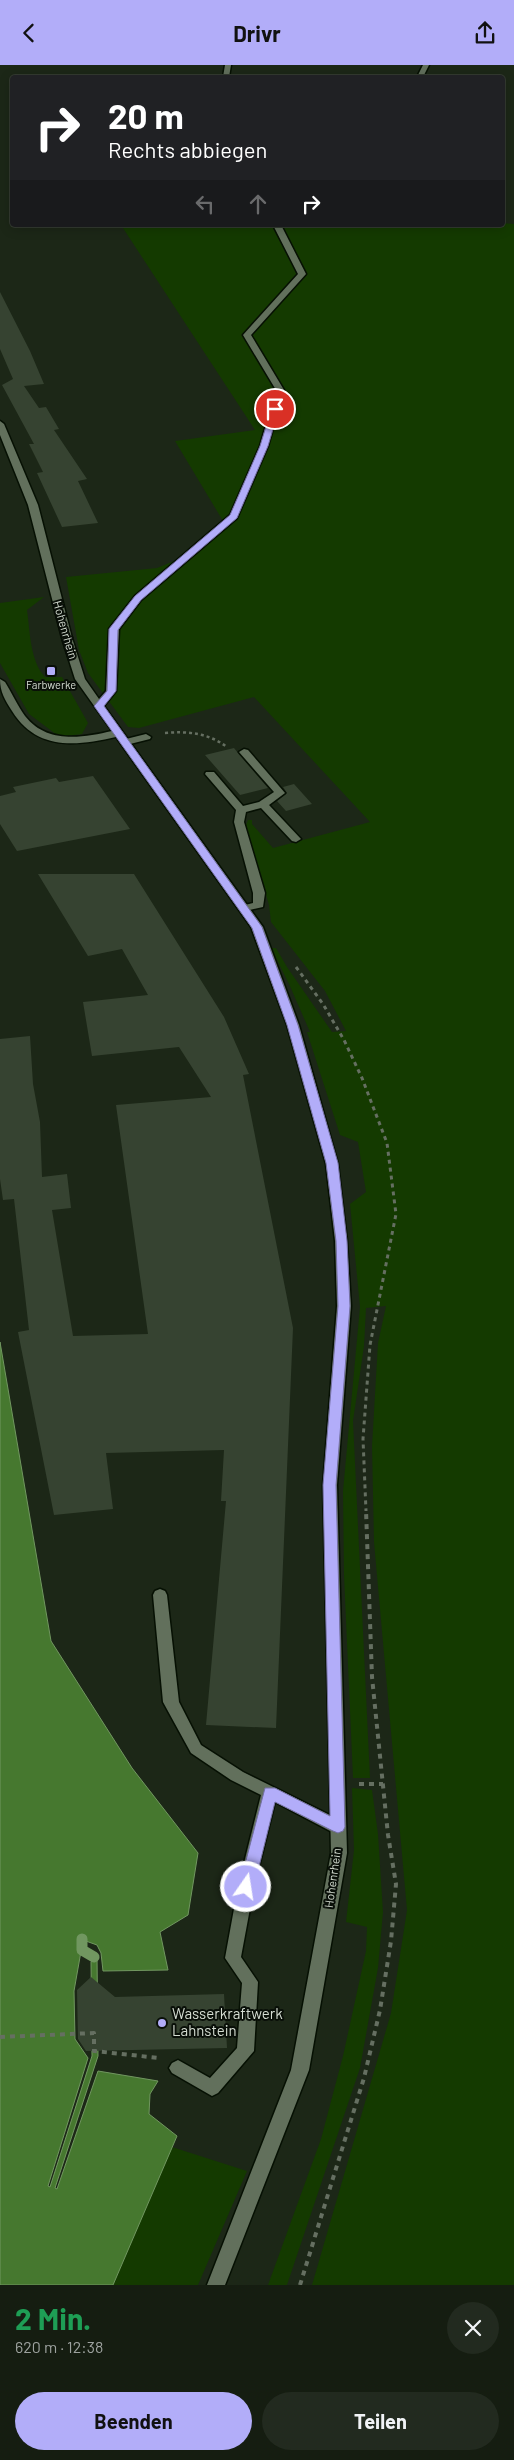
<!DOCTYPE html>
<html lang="de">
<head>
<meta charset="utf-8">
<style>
	:root { --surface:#151d11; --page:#222a1f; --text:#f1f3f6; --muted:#9da29f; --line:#343b31; --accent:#b2adf9 }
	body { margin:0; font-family:Barlow,sans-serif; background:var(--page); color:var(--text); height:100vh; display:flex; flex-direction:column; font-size:19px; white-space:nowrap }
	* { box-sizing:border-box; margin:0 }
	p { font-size:16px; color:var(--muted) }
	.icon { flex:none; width:28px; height:28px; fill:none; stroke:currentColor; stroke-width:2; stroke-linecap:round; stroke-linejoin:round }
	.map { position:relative; height:2220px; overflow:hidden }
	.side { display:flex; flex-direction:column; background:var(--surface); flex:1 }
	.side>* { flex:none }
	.hud { position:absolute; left:10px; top:10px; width:495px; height:152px; border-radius:5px; box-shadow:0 2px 12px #0003,0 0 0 1px var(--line); background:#202124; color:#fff; overflow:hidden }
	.pin { position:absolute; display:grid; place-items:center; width:42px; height:42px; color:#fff; margin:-21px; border:2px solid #fff; border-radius:50%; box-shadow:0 1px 5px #0007 }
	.me { position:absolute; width:55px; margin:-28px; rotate:13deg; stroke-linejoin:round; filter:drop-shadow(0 0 4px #0008) }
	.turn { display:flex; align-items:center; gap:18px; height:105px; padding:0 15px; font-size:22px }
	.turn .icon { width:65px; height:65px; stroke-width:2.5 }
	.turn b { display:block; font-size:35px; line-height:42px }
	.lanes { display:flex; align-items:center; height:48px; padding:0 15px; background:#0003; justify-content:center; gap:25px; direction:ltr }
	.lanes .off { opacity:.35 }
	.round { display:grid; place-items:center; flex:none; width:52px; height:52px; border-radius:26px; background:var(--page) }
	.headline { display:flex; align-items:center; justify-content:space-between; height:85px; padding:0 15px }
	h1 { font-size:30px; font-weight:700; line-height:38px; color:#1e9e55 }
	.cta { display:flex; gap:10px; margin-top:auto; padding:10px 15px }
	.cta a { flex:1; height:58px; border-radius:30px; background:var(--accent); color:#111; font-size:20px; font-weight:700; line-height:58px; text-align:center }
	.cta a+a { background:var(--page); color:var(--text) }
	header { display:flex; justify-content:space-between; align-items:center; height:65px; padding:0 15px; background:var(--accent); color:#111; font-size:22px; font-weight:700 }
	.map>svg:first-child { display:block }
	.green { fill:#143a00 }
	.water { fill:#46782f; stroke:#719760 }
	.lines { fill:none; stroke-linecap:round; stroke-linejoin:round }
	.stream { stroke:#719760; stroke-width:11 }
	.building { fill:#364331 }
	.service-casing { stroke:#061003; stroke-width:3 }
	.minor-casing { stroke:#061003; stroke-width:3 }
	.path-far2 { stroke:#656f61; stroke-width:2.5; stroke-dasharray:3 3; stroke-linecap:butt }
	.path-far1 { stroke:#656f61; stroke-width:3; stroke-dasharray:4 4; stroke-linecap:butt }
	.path { stroke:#656f61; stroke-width:4; stroke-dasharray:5 5; stroke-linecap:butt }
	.service { fill:#62705c; fill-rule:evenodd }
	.minor { fill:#62705c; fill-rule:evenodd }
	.route { fill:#b2adf9; stroke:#7470a2 }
	.poi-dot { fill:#b2adf9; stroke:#090f08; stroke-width:2 }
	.labels { text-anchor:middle; stroke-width:4; stroke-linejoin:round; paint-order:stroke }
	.far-poi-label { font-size:11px; fill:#d6ded3; stroke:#090f08 }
	.street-label { font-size:12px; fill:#d6ded3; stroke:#090f08 }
	.near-poi-label { font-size:15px; fill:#d6ded3; stroke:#090f08; text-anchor:start }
</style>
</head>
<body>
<header><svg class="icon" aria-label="back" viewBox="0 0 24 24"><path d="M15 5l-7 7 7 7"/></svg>Drivr<svg class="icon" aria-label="share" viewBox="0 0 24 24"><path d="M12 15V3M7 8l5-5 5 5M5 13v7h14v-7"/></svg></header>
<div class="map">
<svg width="514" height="2220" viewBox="0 0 514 2220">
	<rect width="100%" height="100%" fill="#1c2717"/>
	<!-- green -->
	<path class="green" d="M503 158 514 159V2220H312L391 1948 407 1845 374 1477 372 1381 378 1278 386 1241 366 1243 364 1281 353 1356 370 1713H353L344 1510 343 1426 360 1242 350 1139 366 1127 358 1077 340 1070 307 967H310L289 919 271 883H276L287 902 332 967 346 966 325 926 271 857 269 840 246 760 248 755H252V759L273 783 370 757 254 632 139 663 128 662 88 608 79 585 66 512 157 503 201 485 226 461 175 376 255 365 121 160H502Z
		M44 532 27 545C30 566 30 596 45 612H62L88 658 82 669 66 671 57 670 29 649 0 598V538Z
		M352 1723 372 1725 378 1769 383 1847 378 1903 360 2003 287 2220H268L321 2074 343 1991 366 1886 367 1862 346 1857 354 1785Z
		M172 2082 247 2106 198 2220H113Z"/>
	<!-- water -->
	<path class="water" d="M0 1277 51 1576 132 1703 198 1788 188 1850 160 1867 168 1905 103 1906 101 1888 97 1880 83 1875 74 1926 75 1974 88 1993 48 2121 50 2122 92 1991 91 1897 97 1889 98 1991 55 2123 57 2124 98 2006 158 2016 150 2029 149 2049 177 2071 113 2220H0Z"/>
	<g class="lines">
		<!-- stream -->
		<path class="stream" d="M82 1874V1885L94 1892"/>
	</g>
	<!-- building -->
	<path class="building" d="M0 227 30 286 44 319 24 321 39 343 46 342 59 364 54 365 87 414 78 416 98 458 62 462 37 408 43 407 29 379H34L2 320 13 314 0 284Z
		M234 683 238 688 268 723 240 730 205 690Z
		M93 711 130 764 17 786 0 759V731L16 727 13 722 56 713 59 717Z
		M294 719 312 739 286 746 277 736 287 728 283 722Z
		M38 809H134L224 952 249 1009 243 1010 293 1263 276 1663 206 1660 226 1436H221L224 1385 106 1388 113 1444 54 1450 18 1267 29 1265 14 1134 3 1135 0 1114V974L30 971 33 1019 40 1057 42 1112 67 1109 71 1143 52 1145 73 1271 148 1269 116 1040 211 1032 179 982 92 991 83 937 148 930 122 884 88 891Z
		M91 1912 115 1932 224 1929 227 1983 86 1986 78 1974 77 1925Z"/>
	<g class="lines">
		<!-- service casing -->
		<g class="service-casing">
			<path id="service" d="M146 669 151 672 150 674 126 680 121 677 122 675Z
				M244 684 248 685 285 728 269 740 301 774 296 777 292 776 261 743 246 747 244 757 265 828 263 842 245 846 239 843 241 841 253 838V828L234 757 236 745 205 709 206 707H214L243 741 259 737 274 727 239 687Z
				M160 1524 165 1526 167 1530 179 1637 201 1680 243 1707 344 1757 346 1762 344 1767 338 1768 332 1767 275 1737 254 1822 241 1892 258 1917 254 1986 218 2028 212 2031 172 2008 169 2003 172 1998 178 1995 210 2013 237 1983 242 1918 225 1893 238 1822 261 1730 231 1715 191 1688 163 1637 153 1530 155 1526Z"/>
		</g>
		<!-- minor casing -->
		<g class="minor-casing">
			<path id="minor" d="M225 0H231L229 12H223Z
				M423 0H429L423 12H417Z
				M273 160H281L306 209 251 270 284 325 268 381 237 453 141 535 119 564 116 626 104 641 263 862 299 960 338 1099 347 1176 351 1241 337 1420 347 1788 309 2005 225 2220H207L291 2005 331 1788 323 1420 337 1241 335 1176 326 1099 287 960 251 862 116 672C76 681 37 686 12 646 5 635 0 627 0 614L5 617C12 628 17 640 25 651 47 679 82 673 112 666L75 614 62 573 28 440 0 370V356L4 359 38 440 72 573 85 614 99 634 106 626 109 564 135 531 230 450 260 381 276 325 243 270 298 209Z"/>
		</g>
		<!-- path-far2 -->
		<path class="path-far2" d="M165 668C188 666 208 668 227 682"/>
		<!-- path-far1 -->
		<path class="path-far1" d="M296 902 323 939 344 975 362 1013 387 1078 396 1149 370 1280 363 1374 366 1446"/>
		<!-- path -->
		<path class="path" d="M359 1719H383
			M0 1972 94 1968V1986L159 1993
			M300 2220 364 2013 380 1945 391 1876 396 1819 388 1770 372 1612 366 1445"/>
		<!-- service -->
		<use href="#service" class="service"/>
		<!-- minor -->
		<use href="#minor" class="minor"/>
	</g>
	<!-- route -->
	<path class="route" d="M272 342 279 344 268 381 237 453 141 535 118 565 116 626 104 641 262 862 298 960 338 1098 347 1176 350 1241 336 1420 345 1762 343 1766 338 1768 333 1766 275 1737 254 1822 251 1827 246 1828 241 1827 239 1822 265 1723H275L330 1751 323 1420 338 1241 336 1176 326 1098 287 960 252 863 94 641 107 626 109 564 135 531 230 450 260 381Z"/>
	<!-- markers -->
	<g class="poi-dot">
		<rect x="46" y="601" width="10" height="10" rx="2.5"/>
		<circle cx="162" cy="1958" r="5"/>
	</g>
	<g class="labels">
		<!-- far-poi labels -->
		<g class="far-poi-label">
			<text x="51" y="624">Farbwerke</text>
		</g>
		<!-- street labels -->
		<g class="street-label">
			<text transform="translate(65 565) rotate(74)" y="4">Hohenrhein</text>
			<text transform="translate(333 1813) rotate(-82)" y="4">Hohenrhein</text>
		</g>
		<!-- near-poi labels -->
		<g class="near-poi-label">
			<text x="172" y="1954">Wasserkraftwerk<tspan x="172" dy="17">Lahnstein</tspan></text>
		</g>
	</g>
</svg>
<div class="pin" style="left:275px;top:344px;background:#d93025"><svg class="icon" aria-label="arrive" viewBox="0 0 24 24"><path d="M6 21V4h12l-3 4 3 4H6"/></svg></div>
<svg class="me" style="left:246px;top:1822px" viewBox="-20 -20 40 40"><circle r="17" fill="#b2adf9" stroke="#fff" stroke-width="3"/><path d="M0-11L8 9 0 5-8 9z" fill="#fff"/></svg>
<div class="hud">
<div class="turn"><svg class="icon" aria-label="right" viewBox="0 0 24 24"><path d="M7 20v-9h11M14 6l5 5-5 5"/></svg><div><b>20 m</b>Rechts abbiegen</div></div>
<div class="lanes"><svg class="icon off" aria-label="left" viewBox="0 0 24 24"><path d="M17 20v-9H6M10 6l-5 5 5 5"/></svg><svg class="icon off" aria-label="ahead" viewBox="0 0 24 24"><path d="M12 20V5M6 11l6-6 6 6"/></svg><svg class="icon" aria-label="right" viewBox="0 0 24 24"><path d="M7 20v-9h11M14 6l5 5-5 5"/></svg></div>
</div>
</div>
<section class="side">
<div class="headline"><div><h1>2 Min.</h1><p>620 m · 12:38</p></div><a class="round"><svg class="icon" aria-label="close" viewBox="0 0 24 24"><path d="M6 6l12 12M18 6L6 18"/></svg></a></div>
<div class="cta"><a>Beenden</a><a>Teilen</a></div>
</section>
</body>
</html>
